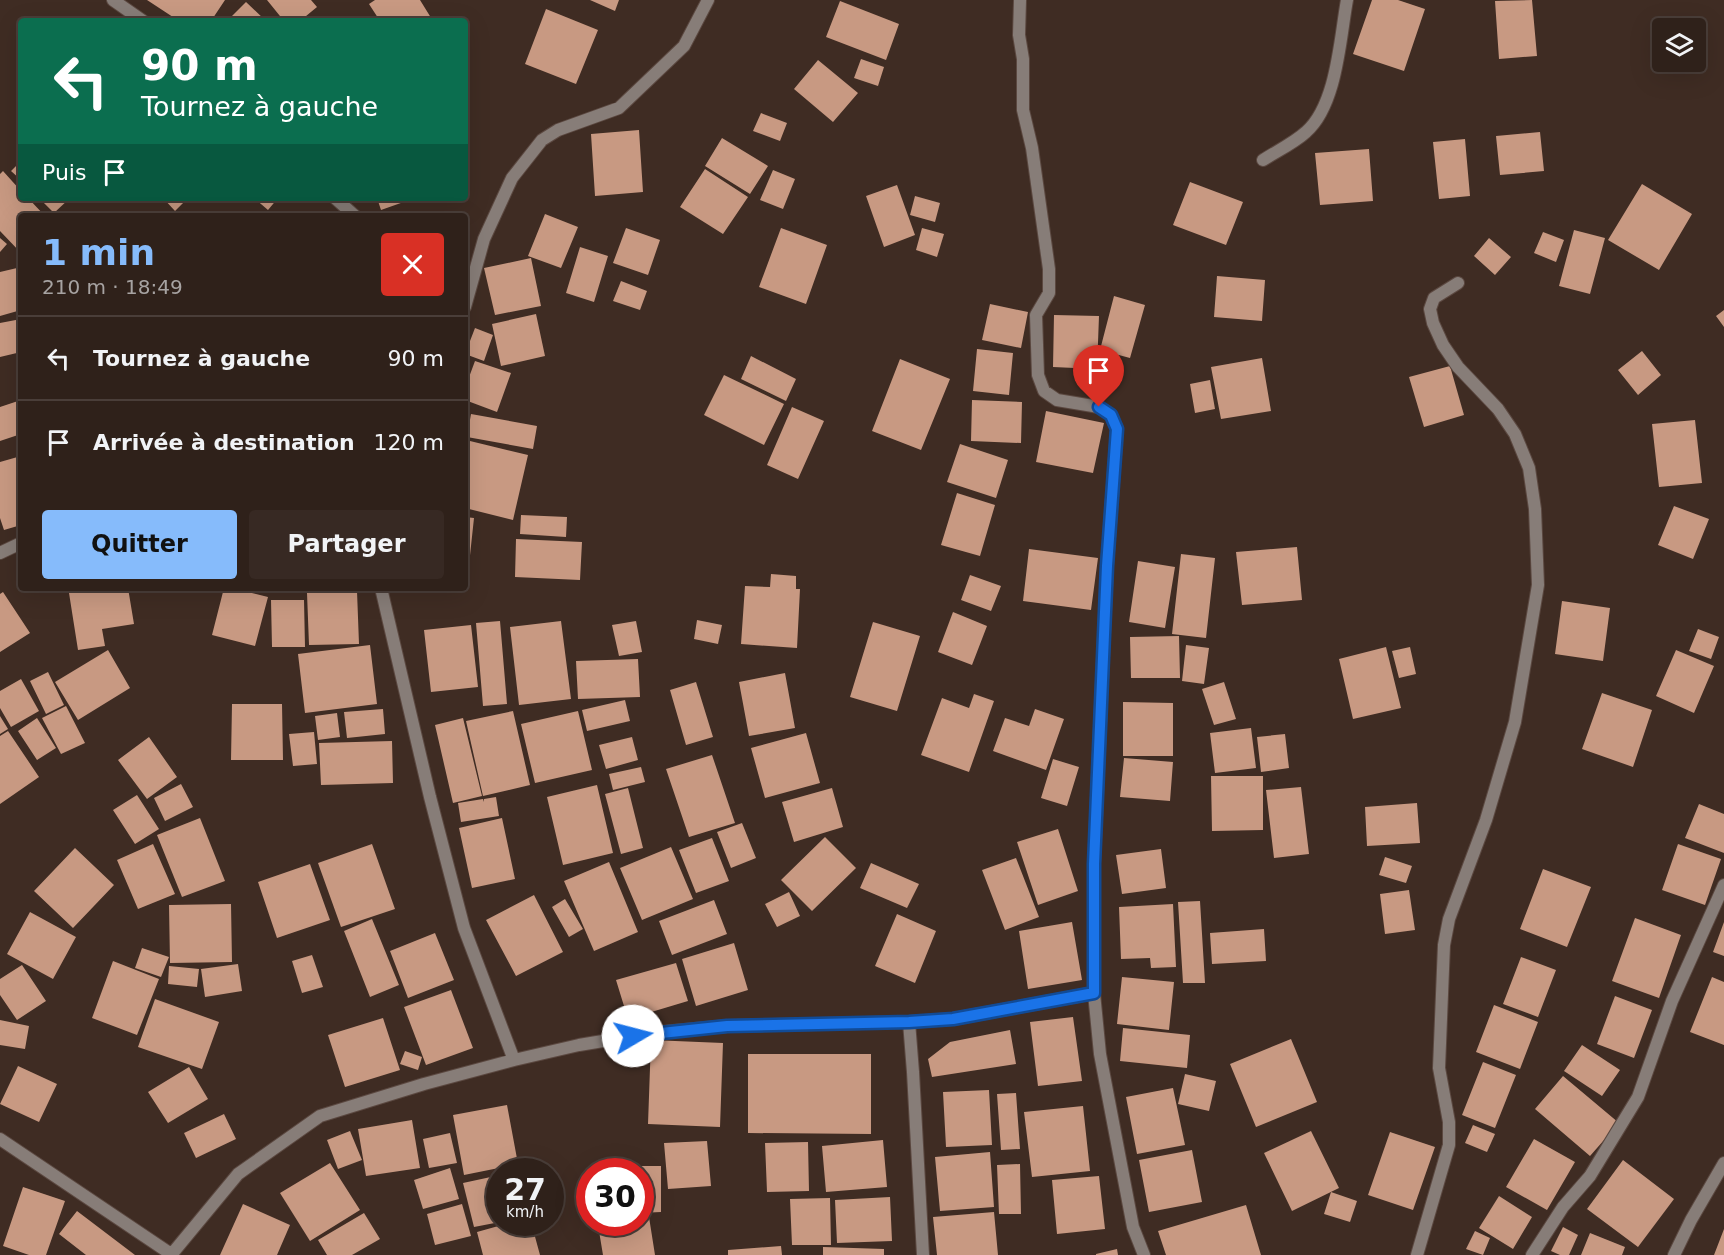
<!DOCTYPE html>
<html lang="fr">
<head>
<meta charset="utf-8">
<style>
	:root { --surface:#2f211a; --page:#372923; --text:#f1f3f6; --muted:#a7a3a2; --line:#4a3e39; --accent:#86bbfb }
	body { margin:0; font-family:"DejaVu Sans",sans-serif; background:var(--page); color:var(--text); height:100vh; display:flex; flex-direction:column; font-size:22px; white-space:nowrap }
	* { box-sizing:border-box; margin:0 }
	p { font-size:20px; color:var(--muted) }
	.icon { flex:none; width:33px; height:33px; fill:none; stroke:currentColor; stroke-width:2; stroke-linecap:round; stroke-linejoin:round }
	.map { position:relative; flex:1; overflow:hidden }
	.panel { position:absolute; left:18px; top:213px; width:450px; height:378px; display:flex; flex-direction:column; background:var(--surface); border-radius:6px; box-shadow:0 6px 24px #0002,0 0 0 2px var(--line) }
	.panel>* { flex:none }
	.hud { position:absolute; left:18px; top:18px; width:450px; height:183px; border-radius:6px; box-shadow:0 6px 24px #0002,0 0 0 2px var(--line); background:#0b6e4f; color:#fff; overflow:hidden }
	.buttons { position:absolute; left:1652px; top:18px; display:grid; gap:12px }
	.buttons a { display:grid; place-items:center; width:54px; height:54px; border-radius:6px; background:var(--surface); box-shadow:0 6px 24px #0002,0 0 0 2px var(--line); font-size:30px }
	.speed { position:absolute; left:486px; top:1158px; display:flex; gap:12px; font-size:30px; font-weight:700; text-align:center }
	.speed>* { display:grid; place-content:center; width:78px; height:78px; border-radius:50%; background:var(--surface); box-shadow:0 6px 24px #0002,0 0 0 2px var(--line); line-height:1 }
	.speed small { font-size:15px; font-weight:400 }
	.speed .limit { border:9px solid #d22; background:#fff; color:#111 }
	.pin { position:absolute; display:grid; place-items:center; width:51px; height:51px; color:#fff; margin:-62px -26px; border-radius:50% 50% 50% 0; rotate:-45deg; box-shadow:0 0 6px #0007 }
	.pin .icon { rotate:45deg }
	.me { position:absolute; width:66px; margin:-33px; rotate:82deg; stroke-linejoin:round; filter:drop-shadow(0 0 4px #0008) }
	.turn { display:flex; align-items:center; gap:21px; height:126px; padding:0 24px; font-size:27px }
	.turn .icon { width:78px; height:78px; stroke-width:2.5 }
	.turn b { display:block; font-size:42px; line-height:51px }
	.then { display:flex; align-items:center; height:57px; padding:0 24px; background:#0003; gap:12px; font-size:22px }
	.round { display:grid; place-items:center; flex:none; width:63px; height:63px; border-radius:6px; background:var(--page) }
	.summary { display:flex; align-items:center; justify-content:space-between; height:102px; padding:0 24px }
	h1 { font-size:36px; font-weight:600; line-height:45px; color:var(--accent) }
	.action { display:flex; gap:12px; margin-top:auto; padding:12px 24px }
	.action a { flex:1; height:69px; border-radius:6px; background:var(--accent); color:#111; font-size:24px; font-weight:600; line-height:69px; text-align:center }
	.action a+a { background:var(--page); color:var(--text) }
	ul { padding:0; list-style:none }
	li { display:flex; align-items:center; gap:18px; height:84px; padding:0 24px; border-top:2px solid var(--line) }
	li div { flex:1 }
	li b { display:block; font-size:22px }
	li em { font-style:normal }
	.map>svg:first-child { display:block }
	.building { fill:#c89982 }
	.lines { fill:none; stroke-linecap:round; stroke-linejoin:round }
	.minor-casing { stroke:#5b4840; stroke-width:14 }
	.minor { stroke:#877d78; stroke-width:12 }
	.route-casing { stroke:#114b97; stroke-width:15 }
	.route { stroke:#1a73e8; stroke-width:10 }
</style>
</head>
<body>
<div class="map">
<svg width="1724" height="1255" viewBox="0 0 1724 1255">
	<rect width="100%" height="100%" fill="#3f2c23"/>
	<!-- building -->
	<path class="building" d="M147 0H225L211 21H179Z
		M267 0H311L317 7 300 21H284Z
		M375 0H420L433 21H380L369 4Z
		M590 0H619L615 11Z
		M1372 0H1398L1425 9 1404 71 1353 54Z
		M1532 0 1537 56 1499 59 1495 1Z
		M840 1 899 24 886 60 826 37Z
		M246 2 266 21H227Z
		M546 9 598 30 576 84 525 64Z
		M861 59 884 67 878 86 854 78Z
		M818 60 858 93 833 122 794 89Z
		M761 113 787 123 780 141 753 131Z
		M639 130 643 192 595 196 591 134Z
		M1540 132 1544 171 1500 175 1496 136Z
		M722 138 768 166 750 194 705 166Z
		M1465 139 1470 196 1439 199 1433 142Z
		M1369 149 1373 201 1320 205 1315 153Z
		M21 161V180L11 171Z
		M705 169 748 197 723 234 680 207Z
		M773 170 795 179 783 209 760 200Z
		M3 171 21 191V198H28L45 216H21V253L0 231V174Z
		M1190 182 1243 202 1226 245 1173 225Z
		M1642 184 1692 214 1659 270 1608 240Z
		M897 185 915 235 884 247 866 196Z
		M915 196 940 203 935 222 910 215Z
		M39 198H70L54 213Z
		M163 198H188L175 211Z
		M254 198H278L268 210Z
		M377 198H415L381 210Z
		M276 211 290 216H274Z
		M545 214 578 227 561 268 528 256Z
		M626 228 660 240 648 275 613 263Z
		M781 228 827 245 806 304 759 287Z
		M922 228 944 234 937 257 916 250Z
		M1574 230 1605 238 1590 294 1559 286Z
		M1543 232 1564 240 1556 262 1534 253Z
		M0 238 7 244 0 252Z
		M1489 238 1511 257 1495 275 1474 256Z
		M580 247 608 256 594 302 566 293Z
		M531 258 541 306 495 315 484 268Z
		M17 268 21 283V310L0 316V272Z
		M1217 276 1265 280 1262 321 1214 317Z
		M621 281 647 291 640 310 613 301Z
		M1114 296 1145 305 1130 358 1100 350Z
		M990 304 1028 312 1021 348 982 340Z
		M1724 310V327L1716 316Z
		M536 314 545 356 501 366 492 324Z
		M1054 315 1099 316 1097 369 1053 367Z
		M21 319V352L0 357V323Z
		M475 328 493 335 484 361 465 354Z
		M977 349 1013 353 1009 395 973 391Z
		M1642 351 1661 375 1638 395 1618 370Z
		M751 356 796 379 786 401 741 379Z
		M1262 358 1271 411 1221 419 1211 367Z
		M900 359 950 379 921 450 872 431Z
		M475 361 511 373 497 412 465 400V388Z
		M1450 366 1464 415 1424 427 1409 377Z
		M724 375 784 404 764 445 704 415Z
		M1210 380 1215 409 1195 413 1190 384Z
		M21 400V434L0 441V407Z
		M972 400 1022 402 1021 443 971 441Z
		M792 407 824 421 798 479 767 465Z
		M1046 411 1104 423 1093 473 1036 462Z
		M471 414 537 426 533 449 467 437Z
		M1695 420 1702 483 1659 487 1652 424Z
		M470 441 528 455 513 520 465 508V464Z
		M960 444 1008 460 996 498 947 482Z
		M21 456V525L4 530 0 518V462Z
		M957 493 995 505 980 556 941 545Z
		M1674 506 1709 519 1693 559 1658 545Z
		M521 515 567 517 566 537 520 534Z
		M465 517 474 518 468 574H465Z
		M516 539 582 542 580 580 515 577Z
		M1297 547 1302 600 1242 605 1236 552Z
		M1029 549 1098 558 1091 610 1023 601Z
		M1181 554 1215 558 1206 638 1172 634Z
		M1138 561 1175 567 1165 628 1129 622Z
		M771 574 796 576V589H800L797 648 741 644 745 586 770 587Z
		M970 575 1001 586 991 611 961 600Z
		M103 588H128L134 624 102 629 105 646 78 650 69 593Z
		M224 588H231L268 597 255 646 212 635Z
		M357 591 359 644 309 645 307 593Z
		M3 592 30 633 0 652V594Z
		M271 600H304L305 647H272Z
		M1562 601 1610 608 1603 661 1555 654Z
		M953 612 987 626 972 665 938 652Z
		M697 620 722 625 718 644 694 639Z
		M500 621 507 704 483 706 476 623Z
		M561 621 571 699 519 705 510 627Z
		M636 621 642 652 619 656 612 625Z
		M873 622 920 636 897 711 850 697Z
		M471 625 478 687 431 692 424 630Z
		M1698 629 1719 637 1711 659 1689 651Z
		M1179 636 1180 678H1131L1130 637Z
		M370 645 377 704 305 713 298 654Z
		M1186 645 1209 648 1204 684 1182 681Z
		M1386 647 1401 708 1353 719 1339 659Z
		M1410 647 1416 674 1399 678 1392 651Z
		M108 650 130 688 78 720 55 682Z
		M1676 650 1714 666 1694 713 1656 696Z
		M638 659 640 697 578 699 576 661Z
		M48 672 64 705 46 714 30 681Z
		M785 673 795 728 749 736 739 682Z
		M21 679 39 711 11 727 0 708V691Z
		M696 682 713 737 686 745 670 690Z
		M1224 682 1236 719 1214 725 1202 689Z
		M1602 693 1652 710 1633 767 1582 749Z
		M974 694 994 701 969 772 921 755 942 698 969 708Z
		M625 700 630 721 587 731 582 710Z
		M1123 702 1173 703V756H1123Z
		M232 704H282L283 760H231Z
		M66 706 85 743 61 754 42 718Z
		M383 709 385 734 347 738 344 712Z
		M1035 709 1064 719 1046 770 993 751 1005 718 1029 726Z
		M513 711 530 785 483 796 466 721Z
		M578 711 592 770 535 783 521 724Z
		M337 713 340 737 318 740 315 716Z
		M0 716 8 729 0 734Z
		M37 718 56 748 37 760 18 731Z
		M463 718 482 796 453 803 435 725Z
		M1251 728 1256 768 1215 773 1210 733Z
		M8 731 39 777 0 804V736Z
		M314 732 317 764 293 766 289 734Z
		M806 733 820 783 765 798 751 748Z
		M1285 734 1289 768 1261 772 1257 737Z
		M149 737 177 777 147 799 118 760Z
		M632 737 638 760 606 769 599 745Z
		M392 741 393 783 321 785 319 743Z
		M712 755 735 823 689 837 666 769Z
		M1124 758 1173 762 1170 801 1120 797Z
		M1053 759 1079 767 1067 806 1041 798Z
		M641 767 645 782 613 790 609 774Z
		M1211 776H1263V830L1212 831Z
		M181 784 193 807 165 821 154 798Z
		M597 785 613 853 563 865 547 797Z
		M1301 787 1309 854 1274 858 1266 790Z
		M628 788 643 848 621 854 605 794Z
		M832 788 843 827 794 842 782 802Z
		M137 795 159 829 135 844 113 810Z
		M496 797 499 816 461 822 458 803 483 799 484 802V799Z
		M1417 803 1420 843 1367 846 1365 807Z
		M1699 804 1724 814V853L1685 838Z
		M200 818 225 881 182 897 157 835Z
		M502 818 515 879 472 888 459 828Z
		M742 823 756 858 731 868 717 832Z
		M1058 829 1078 891 1038 905 1017 842Z
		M825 837 856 868 812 911 781 880Z
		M712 838 729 881 696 893 679 850Z
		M153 844 175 894 138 909 117 860Z
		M372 844 395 909 341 927 318 863Z
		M1678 844 1721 859 1705 905 1662 890Z
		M671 847 693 899 642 920 620 868Z
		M75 848 114 885 73 928 34 891Z
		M1161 849 1166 888 1122 894 1116 855Z
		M1385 857 1412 866 1406 883 1379 875Z
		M1016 858 1039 917 1005 930 982 870Z
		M609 862 638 932 594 951 564 881Z
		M871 863 919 884 907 908 860 888Z
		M310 864 330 920 277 938 258 882Z
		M1543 869 1591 887 1567 947 1520 929Z
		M1409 890 1415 930 1385 934 1380 894Z
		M789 892 800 916 777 927 765 904Z
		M534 895 563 952 516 976 486 920Z
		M565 899 583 929 569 937 552 907Z
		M714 900 727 934 672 955 659 921Z
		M1200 901 1205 983H1183L1178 902Z
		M231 904 232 962 170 963 169 905Z
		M1173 904 1176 967 1151 968 1150 958 1121 959 1119 907Z
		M30 912 76 937 53 979 7 954Z
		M897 914 936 931 915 983 875 966Z
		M1635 918 1681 935 1659 998 1612 981Z
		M372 919 399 985 370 997 344 931Z
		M1072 922 1082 980 1028 989 1019 931Z
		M1724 922V956L1713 952Z
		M1264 929 1266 961 1212 964 1210 933Z
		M435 933 454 980 408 998 390 951Z
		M734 943 748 990 696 1006 682 959Z
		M142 948 169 957 161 977 135 968Z
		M312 955 323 987 302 993 292 961Z
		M1521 957 1556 970 1538 1017 1503 1004Z
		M113 961 159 979 137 1035 92 1018Z
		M676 963 688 1001 628 1019 616 980Z
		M238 964 242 991 205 997 201 969Z
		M22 965 46 1001 17 1020 0 995V979Z
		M169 966 199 969 197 987 168 984Z
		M1122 977 1174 982 1169 1030 1117 1024Z
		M1712 977 1724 982V1045L1690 1032Z
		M451 990 473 1048 426 1065 404 1007Z
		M1615 996 1652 1010 1634 1058 1597 1044Z
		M155 999 219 1022 202 1069 138 1047Z
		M1494 1005 1538 1022 1520 1069 1476 1052Z
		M1073 1017 1082 1081 1038 1086 1030 1022Z
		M383 1018 400 1070 345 1087 328 1035Z
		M0 1020 29 1026 25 1049 0 1045Z
		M1123 1028 1190 1035 1187 1068 1120 1061Z
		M1010 1030 1016 1064 932 1077 928 1059 950 1042Z
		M1291 1039 1317 1102 1256 1127 1230 1064Z
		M651 1040 723 1043 720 1127 648 1124Z
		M1582 1045 1620 1070 1602 1096 1564 1071Z
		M405 1051 422 1057 418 1070 400 1064Z
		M748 1054H871V1134L748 1133Z
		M1483 1062 1516 1075 1495 1128 1462 1115Z
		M18 1066 57 1084 39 1122 0 1104Z
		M189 1067 208 1099 168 1123 148 1092Z
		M1185 1074 1216 1081 1209 1111 1178 1104Z
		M1563 1076 1619 1123 1590 1156 1535 1109Z
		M1173 1088 1185 1145 1137 1154 1126 1097Z
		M989 1090 992 1145 946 1147 943 1092Z
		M1016 1093 1020 1149 1001 1150 997 1094Z
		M507 1105 518 1164 464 1175 453 1115Z
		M1083 1106 1090 1171 1032 1177 1024 1112Z
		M224 1114 236 1139 196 1158 184 1133Z
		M412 1120 420 1168 366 1176 358 1129Z
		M1473 1125 1495 1134 1487 1152 1465 1143Z
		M350 1131 362 1160 338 1169 327 1140Z
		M1311 1131 1339 1188 1292 1211 1264 1153Z
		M1390 1132 1435 1147 1413 1210 1368 1195Z
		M450 1133 457 1163 429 1168 423 1139Z
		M1534 1139 1575 1162 1547 1210 1506 1187Z
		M883 1140 887 1187 826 1192 822 1146Z
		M707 1141 711 1186 668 1189 664 1143Z
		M808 1142 809 1191 767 1192 765 1143Z
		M1192 1150 1202 1202 1149 1212 1139 1160Z
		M990 1152 994 1207 940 1211 935 1157Z
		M1623 1160 1674 1199 1638 1247 1587 1209Z
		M330 1163 360 1210 310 1241 280 1193Z
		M1020 1164 1021 1214H999L997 1165Z
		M631 1166H661V1212L640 1213V1172H631Z
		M450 1168 459 1199 423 1209 414 1180Z
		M622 1168 623 1172H603V1170Z
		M590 1171V1202L588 1203 585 1172Z
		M500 1175V1222L474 1227 463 1183Z
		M1099 1176 1105 1229 1057 1234 1052 1180Z
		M23 1187 65 1201 46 1255H29L3 1246Z
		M1331 1192 1357 1201 1350 1222 1324 1214Z
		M1499 1196 1532 1217 1513 1249 1479 1228Z
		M890 1197 892 1241 837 1243 835 1200Z
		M830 1198 831 1245H792L790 1199Z
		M243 1204 290 1225 277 1255H220Z
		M462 1204 471 1236 435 1245 427 1214Z
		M1246 1205 1261 1255H1166L1158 1231Z
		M77 1211 135 1255H86L59 1234Z
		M994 1212 998 1255H937L933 1217Z
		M364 1213 380 1239 352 1255H327L318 1240Z
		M649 1217 655 1255H603L598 1225 616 1222H640V1219Z
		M513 1222H531L540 1255H483L477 1232Z
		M1563 1227 1578 1235 1569 1255H1560L1551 1251Z
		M1724 1229V1255H1714Z
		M1475 1231 1490 1238 1483 1255 1466 1249Z
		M1590 1233 1625 1247 1622 1255H1581Z
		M781 1246 782 1255H728V1250Z
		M823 1247 884 1249V1255H823Z
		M1117 1249 1118 1255H1096V1254Z"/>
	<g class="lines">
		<!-- minor casing -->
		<g class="minor-casing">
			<path id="minor" d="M113 0 143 21
				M1020 0 1019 35 1023 59V110L1032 148 1049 269V293L1036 315 1038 375 1044 391 1057 400 1099 407 1111 415 1117 429 1107 566 1094 864V993L1100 1054 1133 1227 1144 1255
				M1263 160C1277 151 1294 143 1306 132 1337 105 1340 38 1347 0
				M335 198 355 216
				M465 307 484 239 512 178 542 140 558 130 619 108 684 46 708 0
				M0 553 21 543
				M381 588 430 797 464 928 514 1060
				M909 1022 913 1072 923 1255
				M0 1139 171 1254
				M171 1255 238 1174 320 1116 424 1084 514 1060 579 1045 651 1033 727 1026 909 1022 953 1019 1094 993
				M1417 1255 1449 1145V1122L1439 1068 1444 945 1449 919 1486 820 1515 722 1538 585 1535 509 1529 468 1515 434 1498 409 1458 367 1443 345 1433 323 1430 309 1434 298 1458 283
				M1532 1255 1563 1207 1590 1176 1638 1097 1672 1001 1724 885
				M1674 1255 1691 1220 1724 1163"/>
		</g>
		<!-- minor -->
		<use href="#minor" class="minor"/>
	</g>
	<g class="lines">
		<!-- route casing -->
		<g class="route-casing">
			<path id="route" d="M633 1036 727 1026 909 1022 953 1019 1094 993V864L1107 566 1117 429 1111 415 1099 407"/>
		</g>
		<!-- route -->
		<use href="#route" class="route"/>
	</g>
</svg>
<div class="buttons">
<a><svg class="icon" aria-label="layers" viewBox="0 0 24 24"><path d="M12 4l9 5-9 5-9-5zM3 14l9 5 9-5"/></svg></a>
</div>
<div class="speed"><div>27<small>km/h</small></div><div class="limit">30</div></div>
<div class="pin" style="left:1099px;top:407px;background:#d93025"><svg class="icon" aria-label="arrive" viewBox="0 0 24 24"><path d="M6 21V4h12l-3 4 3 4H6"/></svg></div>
<svg class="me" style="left:633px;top:1036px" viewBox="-20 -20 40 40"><circle r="19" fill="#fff"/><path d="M0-13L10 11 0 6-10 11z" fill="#1a73e8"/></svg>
<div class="hud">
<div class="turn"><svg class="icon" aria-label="left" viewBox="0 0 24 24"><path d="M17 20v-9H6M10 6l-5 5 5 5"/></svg><div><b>90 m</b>Tournez à gauche</div></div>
<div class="then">Puis<svg class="icon" aria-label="arrive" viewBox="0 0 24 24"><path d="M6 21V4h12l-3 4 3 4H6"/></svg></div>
</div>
<section class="panel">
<div class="summary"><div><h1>1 min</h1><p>210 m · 18:49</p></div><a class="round" style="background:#d93025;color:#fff"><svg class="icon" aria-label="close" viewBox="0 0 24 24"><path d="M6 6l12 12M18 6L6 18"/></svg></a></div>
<ul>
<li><svg class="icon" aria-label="left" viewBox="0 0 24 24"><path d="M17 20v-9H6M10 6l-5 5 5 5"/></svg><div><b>Tournez à gauche</b></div><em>90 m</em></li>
<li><svg class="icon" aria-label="arrive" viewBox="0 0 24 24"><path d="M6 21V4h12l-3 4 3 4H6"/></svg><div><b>Arrivée à destination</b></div><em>120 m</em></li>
</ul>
<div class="action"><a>Quitter</a><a>Partager</a></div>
</section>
</div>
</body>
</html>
